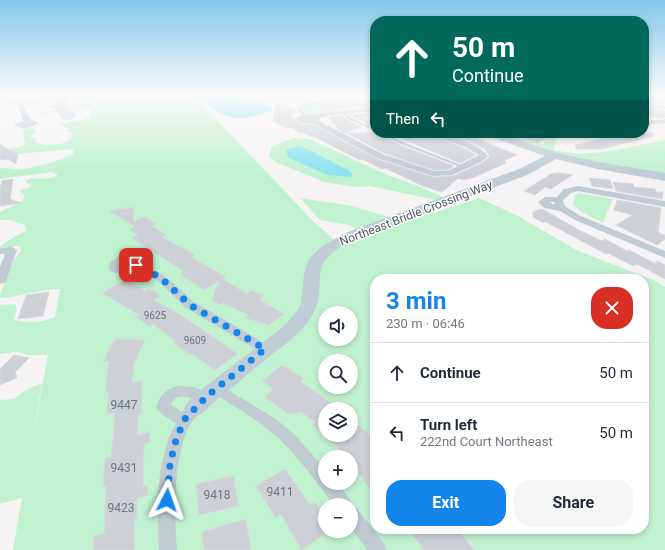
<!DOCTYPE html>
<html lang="en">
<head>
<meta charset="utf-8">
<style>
	:root { --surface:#fff; --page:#f6f6f7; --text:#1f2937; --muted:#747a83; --line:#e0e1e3; --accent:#1484ed }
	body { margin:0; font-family:Roboto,sans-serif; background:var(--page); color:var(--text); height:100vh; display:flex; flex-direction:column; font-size:15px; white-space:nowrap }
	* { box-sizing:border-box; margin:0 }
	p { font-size:13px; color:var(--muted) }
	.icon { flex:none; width:22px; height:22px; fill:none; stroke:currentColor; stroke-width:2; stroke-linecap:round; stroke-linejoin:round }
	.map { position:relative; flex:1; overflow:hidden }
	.sheet { position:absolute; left:370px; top:274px; width:279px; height:260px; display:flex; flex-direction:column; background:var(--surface); border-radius:16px; box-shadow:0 2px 6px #0003 }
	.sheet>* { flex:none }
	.top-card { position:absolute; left:370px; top:16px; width:279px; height:122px; border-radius:16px; box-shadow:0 2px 6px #0003; background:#00695c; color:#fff; overflow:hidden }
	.buttons { position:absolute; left:318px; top:306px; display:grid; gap:8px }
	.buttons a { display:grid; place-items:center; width:40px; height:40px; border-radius:50%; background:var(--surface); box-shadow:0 2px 6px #0003; font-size:20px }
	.pin { position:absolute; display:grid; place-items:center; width:34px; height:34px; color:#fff; margin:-17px; border-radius:8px; box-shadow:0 2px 6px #0006 }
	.me { position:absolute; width:44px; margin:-22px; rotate:4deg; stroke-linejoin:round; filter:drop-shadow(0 0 3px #0008) }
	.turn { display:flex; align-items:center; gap:14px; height:84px; padding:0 16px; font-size:18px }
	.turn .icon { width:52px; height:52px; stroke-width:2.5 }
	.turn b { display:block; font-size:28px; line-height:34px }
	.then { display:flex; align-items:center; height:38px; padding:0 16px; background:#0003; gap:8px; font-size:15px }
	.round { display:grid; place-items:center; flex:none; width:42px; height:42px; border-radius:16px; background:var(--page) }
	.overview { display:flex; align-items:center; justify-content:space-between; height:68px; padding:0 16px }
	h1 { font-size:24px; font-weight:700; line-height:30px; color:var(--accent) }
	.button { display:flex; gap:8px; margin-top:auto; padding:8px 16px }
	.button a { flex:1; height:46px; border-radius:16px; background:var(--accent); color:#fff; font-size:16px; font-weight:700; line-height:46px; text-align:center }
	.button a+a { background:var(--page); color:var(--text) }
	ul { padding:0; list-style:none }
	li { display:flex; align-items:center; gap:12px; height:60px; padding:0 16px; border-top:1px solid var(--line) }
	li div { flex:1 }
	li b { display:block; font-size:15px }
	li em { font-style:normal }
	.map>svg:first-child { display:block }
	.green { fill:#c1f2d0; fill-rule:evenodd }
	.water { fill:#8de3f0 }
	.building { fill:#cdd0d5; stroke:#d7d9de }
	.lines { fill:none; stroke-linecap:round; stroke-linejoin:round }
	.lane { fill:#c0cbd2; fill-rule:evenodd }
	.street { fill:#c0cbd2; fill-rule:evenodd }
	.secondary { fill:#c0cdd6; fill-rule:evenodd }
	.route { stroke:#1484ed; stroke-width:7; stroke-dasharray:0 12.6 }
	.labels { text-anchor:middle; stroke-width:3; stroke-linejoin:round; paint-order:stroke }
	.number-label { font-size:10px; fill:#6a767e }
	.street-label { font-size:12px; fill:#495861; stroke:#fff }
	.near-number-label { font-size:12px; fill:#6a767e }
</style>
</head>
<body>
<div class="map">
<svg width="665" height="550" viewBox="0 0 665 550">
	<rect width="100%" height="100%" fill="#f5f3f3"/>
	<!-- green -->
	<path class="green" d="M69 95H193L315 223 341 246 370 235 349 225 320 220 300 198 352 206 405 222 479 198 518 216 576 250 656 281 665 287V550H13L22 498 0 504V400L14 399 26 390 42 383 32 444 49 348 47 355H29L16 352 0 354V305L15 304 17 308 14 320C29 323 40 323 55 317L60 289C39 289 20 297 0 298V294L15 258 21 251 19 246 0 248C2 242 19 235 26 231L25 225 10 220H0V212L22 202 25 195 20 192 21 190 30 187 32 185 27 183 26 180C36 176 45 182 58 175L52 172 0 179V169C6 167 9 169 15 169 34 169 56 162 73 154V149L17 154 0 151 23 146 25 143 22 132C27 129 31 127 36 130L31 136 36 139V143C45 146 67 146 72 137V133L67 131 70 128 62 126 59 124 83 120 90 117 92 110C86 107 83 110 77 110 64 110 52 113 39 115L37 112 61 110 74 104 90 103V102L80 101 78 98H72L28 106 21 102 52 100ZM375 279H644V529H375ZM325 313H351V339H325ZM325 361H351V387H325ZM325 409H351V435H325ZM325 457H351V483H325ZM325 505H351V531H325Z
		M318 103 326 114 317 117 315 122H304L299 118 303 116 299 108 303 105Z
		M495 133H508L542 144 553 134 558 136 553 150 580 154 611 151 665 140V175L575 159Z
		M295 138 310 139 390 176 418 186 443 197 436 200 370 186 356 187 324 182 276 162 269 156 271 148 280 143Z
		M580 193 613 199 603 223 583 213 573 205 575 195Z"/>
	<!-- water -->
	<path class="water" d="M194 95H234L269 106 273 110C235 125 225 119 194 95Z
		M299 146 309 150 350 171 352 174V177L328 175 289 158 286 151 288 149Z"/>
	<!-- building -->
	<path class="building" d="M34 95H55L63 97 76 115 71 119 65 120 52 106 56 103 34 97Z
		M312 95H357L359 97 317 100Z
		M644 95H658L660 98 665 99V102L659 104 644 100Z
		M363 101 368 106 325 111 320 105Z
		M276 102 298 112 289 115 301 124 314 125 377 159 433 177 453 176 482 163 490 156 484 149 469 141 441 133H463L517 155 503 161 506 163 472 178 463 180 458 178 442 192 423 186 385 168 382 169 362 159 360 160 315 137H312L302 132 300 133 291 127 287 128 273 121Z
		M644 105 665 111V117L657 118 644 113Z
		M374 113 375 114 361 118 374 123 370 125 350 115Z
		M342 115 347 120 362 127 345 133 339 130 329 117Z
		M346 133H378L400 145 454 166 448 170H434L384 153Z
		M388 133H424L464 148 476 155 460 163Z
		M538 133 550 137 537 143 514 134Z
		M628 133H653V136L601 149H576L575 145Z
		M0 145 18 154 16 164 8 159 0 160Z
		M559 173 572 175 551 189 545 187 535 195 524 191 551 174Z
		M589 178 610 180 613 189 592 186Z
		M13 179 10 199 21 203 0 206V188L2 181Z
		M613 182 633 184 634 187 655 189 656 192H663L662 199 616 191Z
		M617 200 661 208 658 233 665 235V239L657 245 616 225 633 215 614 210Z
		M133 207 134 221 144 217 157 224 152 226 166 235 162 237 195 255 191 257 226 277 223 279 247 294 251 290 264 296 260 300 284 314 269 325 245 318 248 315 223 303 220 305 212 300 219 281 204 290 181 275 183 271 132 238 138 235 130 230 134 226 109 211Z
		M542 209 579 230 602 241 605 239 627 251 629 250 654 263 658 261 665 265V279L637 264 633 266 608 253 606 254 546 222 544 223 533 217V212Z
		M126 279 145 291 149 288 161 296 154 300 179 314 238 354 215 370 192 354 191 355 172 342 176 341 152 324 151 327 135 317 139 315 102 293Z
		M49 292 43 316 18 319 26 295Z
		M115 339 145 340 134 363 132 382 142 381 141 414 138 415 137 435 150 432V442L144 444 143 486 147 485 148 495 137 498V518H135L134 550H93L94 536 104 534 106 486 103 487 105 458 111 457 115 413 107 414 109 392 105 393 109 361H103Z
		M14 355 29 358 15 372 17 378 0 385V369Z
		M282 365 303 378 300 381 330 402 338 409H325V435H351V420L367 432 375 442V496L359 474 355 476 351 471V457H340L335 451 339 448 312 424 315 422 301 412 288 414 265 397 273 389 262 381Z
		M285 469 310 505 315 502 323 514 316 518 326 534 301 550 281 514 275 517 256 486Z
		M234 476 238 506 199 515 196 484Z
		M246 519 251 550H204L202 532Z
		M408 529H457L474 550H424Z"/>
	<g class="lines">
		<!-- lane -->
		<path class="lane" d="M371 97H372V99L307 105 301 108 306 116 304 117H303L297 108 306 103Z
			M644 101 665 107V109L644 103Z
			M342 111H344L350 117 375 129V131L348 119 342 113Z
			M379 133H384L403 142 466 167 464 168H463L401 144Z"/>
		<!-- street -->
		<path class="street" d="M0 95 23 104 30 119 37 122V124L24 129 15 126V124L23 120 18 106 0 98Z
			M366 95H372L375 98V104Z
			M375 107V111L331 115 320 118 319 121 383 154 434 171H448L479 155 465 147 425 133C443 133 477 141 488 156L481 162 452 175 433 176 377 158 314 124 302 123 295 119C302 112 309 116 318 114 337 110 356 109 375 107ZM305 118 313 119 312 120 303 119Z
			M665 119V123L644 125V121Z
			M553 133H605C596 139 562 139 553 133Z
			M578 186 665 201V207L578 191 571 193 563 200 564 204 566 207 581 216 665 251V258L575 220 560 211 544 208 538 202 545 197H557L564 189ZM549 202H554L555 205Z
			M12 247 17 250 6 281 4 283 0 284V267L5 254H0V248Z
			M125 255 139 258 141 266 158 272 166 277 194 302 270 346 271 349 270 352 265 354 260 352 186 308 158 281 150 276 135 271 122 275 110 271 108 267 111 261ZM126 261 130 262V264L124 268 118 267Z
			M216 383 276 419 296 436 325 469V483H337L350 499 352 506 357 508 384 544 387 550H367L351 528V505H334C314 479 291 446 265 427 248 414 229 403 211 392L209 388 211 384Z
			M180 386 193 387 211 393 213 397 211 401C199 405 177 386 171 405L182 412C188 406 192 401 200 404L202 408C198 416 190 422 187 431 173 465 174 513 177 550H159C156 509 156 460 176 423L164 416 156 407C161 394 166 388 180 386Z"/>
		<!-- secondary -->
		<path class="secondary" d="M659 95H665V98L660 97Z
			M484 133H499L558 153 598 162 665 173V181L598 169 556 159 527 175 351 241C300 266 333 284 310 319 300 334 284 345 270 356 251 372 232 387 213 403 205 411 200 418 188 414L184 408 188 402 199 391 278 331 291 318 298 310 301 303 304 273 309 259 322 246 348 232 519 169 545 156 485 135Z"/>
	</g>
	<!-- sky -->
	<linearGradient id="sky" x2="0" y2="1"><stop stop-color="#83c7eb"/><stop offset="0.55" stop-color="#fafafa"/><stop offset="1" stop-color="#fafafa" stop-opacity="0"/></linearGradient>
	<rect width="665" height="172" fill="url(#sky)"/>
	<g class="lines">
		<!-- route -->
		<path class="route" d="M136 265 134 267 154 274 162 279 190 305 265 349 206 397 184 420 175 443 170 464 167 500"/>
	</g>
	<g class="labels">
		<!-- number labels -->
		<g class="number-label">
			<text x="155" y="319">9625</text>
			<text x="195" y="344">9609</text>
		</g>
		<!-- street labels -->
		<g class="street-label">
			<text transform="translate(416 213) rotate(-21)" y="4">Northeast Bridle Crossing Way</text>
		</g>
		<!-- near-number labels -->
		<g class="near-number-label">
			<text x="124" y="409">9447</text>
			<text x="124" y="472">9431</text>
			<text x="280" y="496">9411</text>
			<text x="217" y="499">9418</text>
			<text x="121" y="512">9423</text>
		</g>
	</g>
</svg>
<div class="buttons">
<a><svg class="icon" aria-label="sound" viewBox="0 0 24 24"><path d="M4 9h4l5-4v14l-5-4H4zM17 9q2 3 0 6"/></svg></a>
<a><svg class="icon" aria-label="search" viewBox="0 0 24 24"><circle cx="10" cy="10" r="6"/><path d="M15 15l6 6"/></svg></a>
<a><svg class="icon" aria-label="layers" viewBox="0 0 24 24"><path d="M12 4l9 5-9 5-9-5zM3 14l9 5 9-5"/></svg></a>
<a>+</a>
<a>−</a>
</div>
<div class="pin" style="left:136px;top:265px;background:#d93025"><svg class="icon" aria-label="arrive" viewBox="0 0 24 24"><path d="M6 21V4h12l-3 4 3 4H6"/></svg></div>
<svg class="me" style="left:167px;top:500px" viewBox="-20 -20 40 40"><path d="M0-17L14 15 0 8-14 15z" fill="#1484ed" stroke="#fff" stroke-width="4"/></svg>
<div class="top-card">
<div class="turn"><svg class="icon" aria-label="ahead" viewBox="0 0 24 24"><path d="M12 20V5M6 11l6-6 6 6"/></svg><div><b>50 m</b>Continue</div></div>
<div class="then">Then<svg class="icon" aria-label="left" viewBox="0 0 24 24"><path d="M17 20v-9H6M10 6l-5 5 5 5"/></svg></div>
</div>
<section class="sheet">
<div class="overview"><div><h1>3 min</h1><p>230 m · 06:46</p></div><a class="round" style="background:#d93025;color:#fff"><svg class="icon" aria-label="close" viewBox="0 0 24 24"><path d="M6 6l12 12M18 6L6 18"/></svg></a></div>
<ul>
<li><svg class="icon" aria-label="ahead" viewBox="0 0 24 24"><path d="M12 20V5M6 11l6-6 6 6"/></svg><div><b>Continue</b></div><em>50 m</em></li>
<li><svg class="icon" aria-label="left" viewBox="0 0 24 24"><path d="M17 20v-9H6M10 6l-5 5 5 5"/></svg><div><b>Turn left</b><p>222nd Court Northeast</p></div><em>50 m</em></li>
</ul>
<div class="button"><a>Exit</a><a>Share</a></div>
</section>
</div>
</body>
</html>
